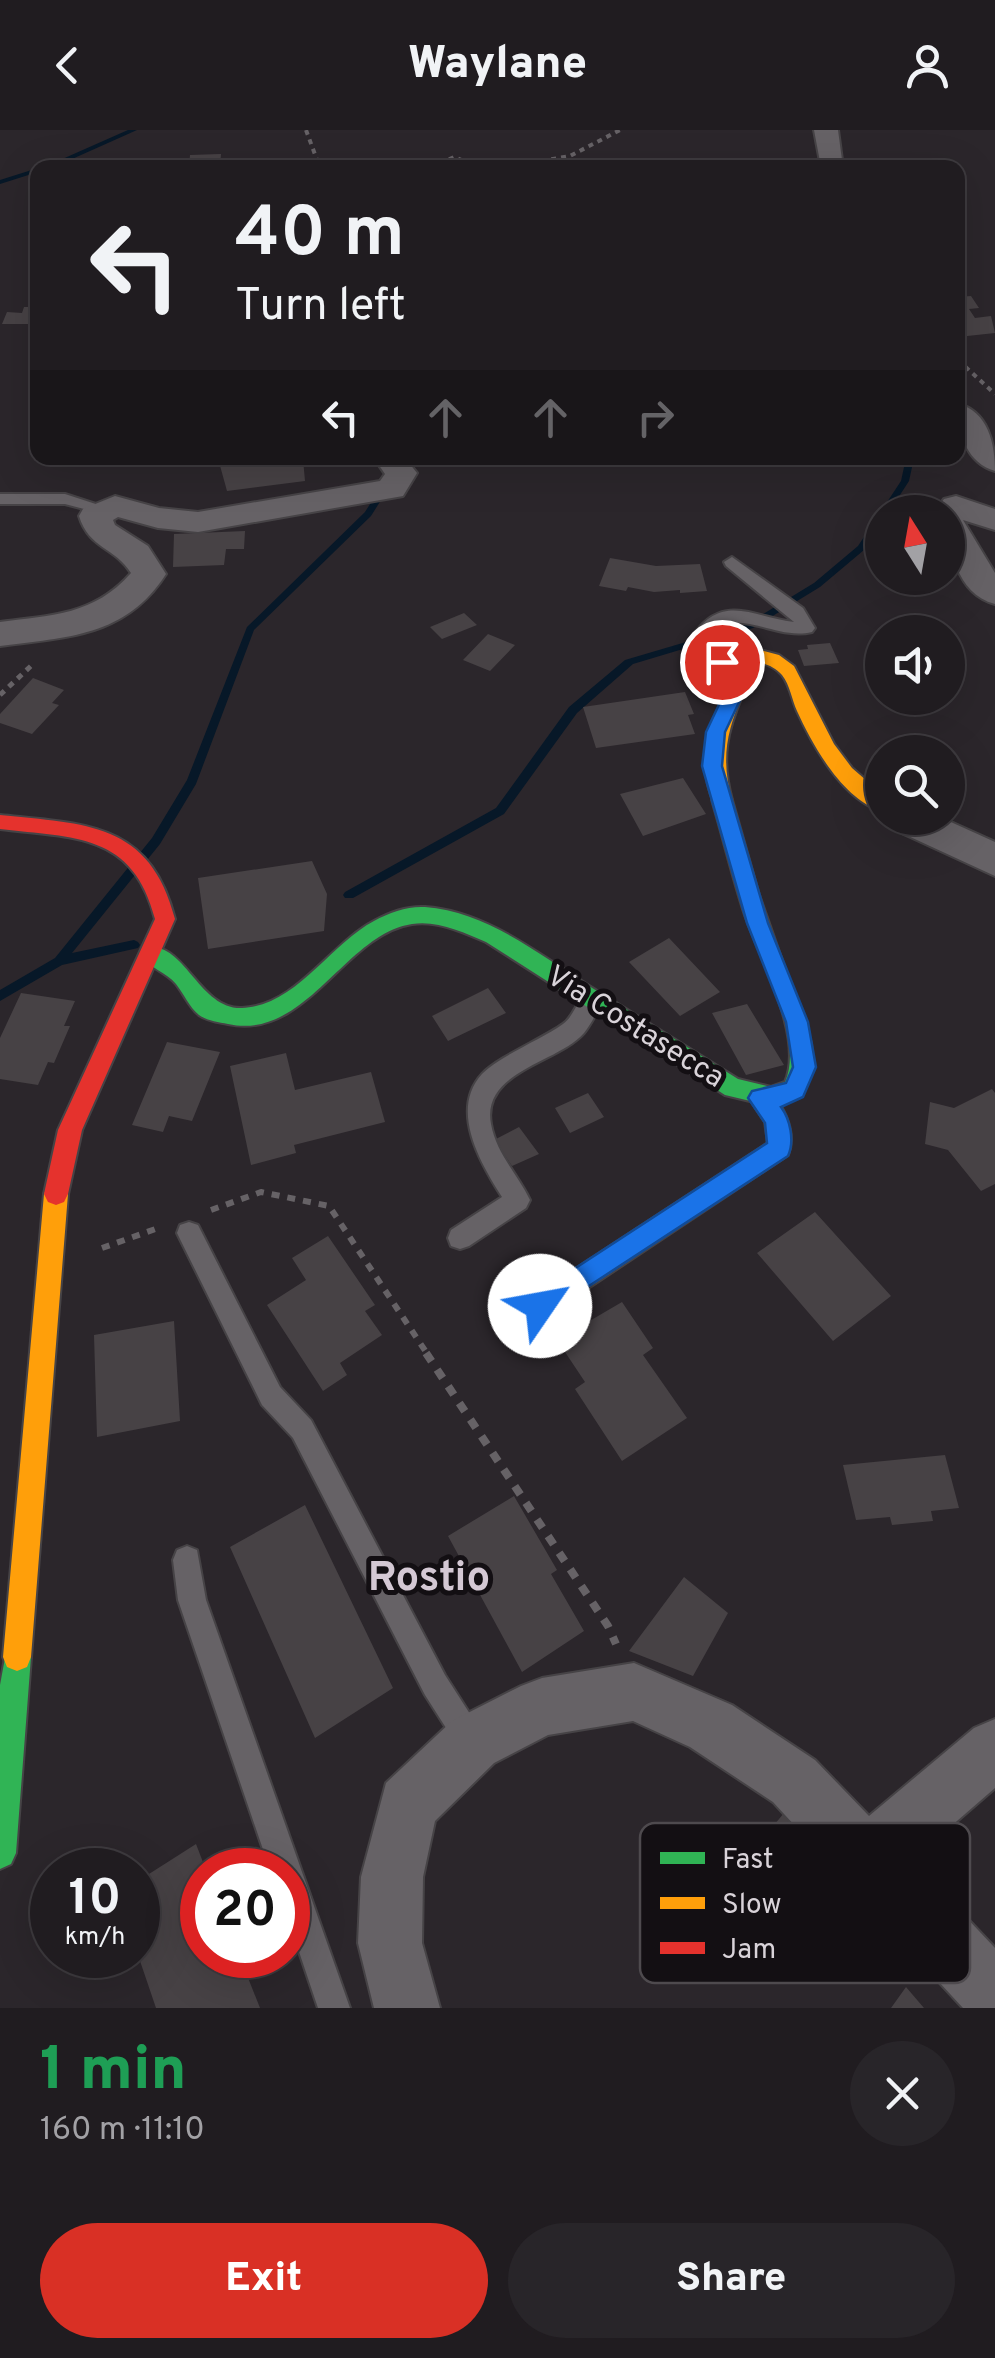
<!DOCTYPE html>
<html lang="en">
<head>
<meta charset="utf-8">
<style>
	:root { --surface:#201c20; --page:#282529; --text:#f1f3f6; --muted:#a2a1a5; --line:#3d3a3e; --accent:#d93025 }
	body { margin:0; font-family:Overpass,sans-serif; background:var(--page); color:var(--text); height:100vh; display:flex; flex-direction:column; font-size:38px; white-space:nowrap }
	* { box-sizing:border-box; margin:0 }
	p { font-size:32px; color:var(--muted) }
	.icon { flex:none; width:55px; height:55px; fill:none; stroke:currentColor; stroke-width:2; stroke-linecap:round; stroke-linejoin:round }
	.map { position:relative; height:1878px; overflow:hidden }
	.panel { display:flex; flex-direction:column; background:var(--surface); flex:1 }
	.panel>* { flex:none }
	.top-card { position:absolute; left:30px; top:30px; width:935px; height:305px; border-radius:20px; box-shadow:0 10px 40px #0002,0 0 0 2px var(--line); background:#201c20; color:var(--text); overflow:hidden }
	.needle { width:65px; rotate:349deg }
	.buttons { position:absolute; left:865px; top:365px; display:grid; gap:20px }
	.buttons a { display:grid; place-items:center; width:100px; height:100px; border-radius:50%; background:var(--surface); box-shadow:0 10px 40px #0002,0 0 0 2px var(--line); font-size:50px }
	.speed { position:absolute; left:30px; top:1718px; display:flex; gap:20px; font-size:50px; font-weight:700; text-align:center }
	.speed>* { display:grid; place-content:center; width:130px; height:130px; border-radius:50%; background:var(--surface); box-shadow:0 10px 40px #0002,0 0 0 2px var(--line); line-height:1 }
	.speed small { font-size:25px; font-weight:400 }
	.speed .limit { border:15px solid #d22; background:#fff; color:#111 }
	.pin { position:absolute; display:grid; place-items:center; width:85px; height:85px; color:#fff; margin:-42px; border:5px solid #fff; border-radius:50%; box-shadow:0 2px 10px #0007 }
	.me { position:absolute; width:110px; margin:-55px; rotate:57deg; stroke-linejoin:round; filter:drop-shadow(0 0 8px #0008) }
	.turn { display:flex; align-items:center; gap:35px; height:210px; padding:0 40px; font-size:45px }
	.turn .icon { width:130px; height:130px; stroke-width:2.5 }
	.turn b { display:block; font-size:70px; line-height:85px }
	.lanes { display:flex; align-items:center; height:95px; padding:0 40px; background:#0003; justify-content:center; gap:50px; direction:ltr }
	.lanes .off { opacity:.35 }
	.round { display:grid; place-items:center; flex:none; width:105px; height:105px; border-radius:52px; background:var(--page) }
	.overview { display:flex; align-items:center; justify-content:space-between; height:170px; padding:0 40px }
	h1 { font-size:60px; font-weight:800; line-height:75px; color:#1e9e55 }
	.cta { display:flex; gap:20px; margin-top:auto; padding:20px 40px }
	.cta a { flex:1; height:115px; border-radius:60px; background:var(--accent); color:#fff; font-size:40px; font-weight:800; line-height:115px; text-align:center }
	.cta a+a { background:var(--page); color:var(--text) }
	header { display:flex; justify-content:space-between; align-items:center; height:130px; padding:0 40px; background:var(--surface); font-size:45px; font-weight:800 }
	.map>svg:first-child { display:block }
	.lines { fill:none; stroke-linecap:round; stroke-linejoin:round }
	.stream { fill:#071828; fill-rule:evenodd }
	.building { fill:#474245 }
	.lane-casing { stroke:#464346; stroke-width:4 }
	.street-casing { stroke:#464346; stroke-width:4 }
	.fast-casing { stroke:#464346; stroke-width:4 }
	.slow-casing { stroke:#464346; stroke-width:4 }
	.jam-casing { stroke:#464346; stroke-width:4 }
	.path-far3 { stroke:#666266; stroke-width:4; stroke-dasharray:5 5; stroke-linecap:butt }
	.path-far2 { stroke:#666266; stroke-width:5; stroke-dasharray:6 6; stroke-linecap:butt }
	.path-far1 { stroke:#666266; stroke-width:6; stroke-dasharray:8 8; stroke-linecap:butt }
	.path { stroke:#666266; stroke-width:8; stroke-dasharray:10 10; stroke-linecap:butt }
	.lane { fill:#666266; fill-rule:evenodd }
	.street { fill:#666266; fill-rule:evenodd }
	.fast { fill:#30b455; fill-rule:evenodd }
	.slow { fill:#ff9f0a; fill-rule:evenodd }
	.jam { fill:#e5322d; fill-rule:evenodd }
	.route { fill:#1a73e8; stroke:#114b97; stroke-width:2.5 }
	.labels { text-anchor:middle; stroke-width:10; stroke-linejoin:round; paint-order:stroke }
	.street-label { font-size:30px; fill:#d9d3d9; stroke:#130f13 }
	.near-quarter-label { font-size:42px; font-weight:bold; fill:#d4c8d4; stroke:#130f13 }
	.key { fill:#130f13; stroke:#4e4a4e; stroke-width:2.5 }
	.key-label { font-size:28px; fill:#d9d3d9 }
</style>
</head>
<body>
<header><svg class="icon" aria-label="back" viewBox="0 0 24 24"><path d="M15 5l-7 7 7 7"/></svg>Waylane<svg class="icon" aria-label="person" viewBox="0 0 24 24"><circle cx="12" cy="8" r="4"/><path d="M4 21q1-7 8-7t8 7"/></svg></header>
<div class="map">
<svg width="995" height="1878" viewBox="0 0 995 1878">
	<rect width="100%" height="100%" fill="#2b262b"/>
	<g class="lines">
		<!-- stream -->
		<path class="stream" d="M128 0H137L52 38H42Z
			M38 38V42L0 54V50Z
			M906 328H914L909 351 889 382H882V392L864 420 820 457 753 498 633 534 577 583 504 684 353 768H345L343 765 345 762 496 678 569 577 625 530 747 494 814 453 858 416 901 351Z
			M384 356 388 359 371 386 254 500 196 654 160 714 72 823 134 810 138 812 140 815 138 818 62 835 0 871V860L55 828 152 708 187 650 247 497 365 382 381 357Z"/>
	</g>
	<!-- building -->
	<path class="building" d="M221 24 220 36 189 37 190 25Z
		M971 166 979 178 969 179 975 188 991 186 995 203 958 207V167Z
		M24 177H38L31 194H2L7 182 22 183Z
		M243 328H271L272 333 303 329 305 351 227 361 219 332Z
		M245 401 244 419H226L224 435 173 437 174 404Z
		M610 428 656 436 700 434 707 461 680 463V460L654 462 628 457 626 461 599 456Z
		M464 483 477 495 442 509 430 497Z
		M488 504 515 515 490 541 463 530Z
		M830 513 839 533 804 536 798 520 808 519 807 515Z
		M33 548 64 560 52 573 59 575 32 604 0 593V584Z
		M685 562 694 584 688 585 695 604 596 618 583 577Z
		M683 648 706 684 643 706 620 664Z
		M312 731 327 764 324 801 208 819 198 748Z
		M669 808 720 862 680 886 629 832Z
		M488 858 506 883 448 911 432 886Z
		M21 863 75 871 64 896H70L54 933 48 932 38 955 0 949V908Z
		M747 874 784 935 746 945 712 883Z
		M167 912 220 922 192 991 169 986 163 1002 132 995Z
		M286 923 295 960 371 942 385 992 294 1015 296 1023 251 1035 230 936Z
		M992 959 995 963V1054L981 1061 948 1020 925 1014 930 972 954 978Z
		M588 963 604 987 570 1003 555 978Z
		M519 997 539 1024 512 1036 494 1010Z
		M815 1082 891 1166 833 1211 757 1123Z
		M328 1106 375 1175 365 1181 382 1205 340 1233 347 1245 323 1261 267 1175 306 1150 292 1128Z
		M622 1172 653 1218 643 1225 687 1288 622 1331 575 1259 585 1252 557 1210Z
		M174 1191 180 1291 97 1307 94 1205Z
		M945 1325 959 1378 931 1381 933 1391 892 1395 890 1387 856 1390 843 1335Z
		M514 1366 557 1440 551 1444 584 1501 522 1542 448 1406Z
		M305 1375 393 1558 315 1608 230 1417Z
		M684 1447 728 1483 693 1546 629 1521Z
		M784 1683 870 1772 823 1840 734 1743Z
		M196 1714 206 1740H202V1825H239L260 1878H156L138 1825V1751Z
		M906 1857 924 1878H891Z"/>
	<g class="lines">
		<!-- lane casing -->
		<g class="lane-casing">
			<path id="lane" d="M0 364H65L111 379 103 384 65 374H0Z
				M732 427 803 478 815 498 812 502C782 509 756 489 727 493L711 506 738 527 729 533 695 511 692 507C722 462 752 487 794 492L726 436 724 432Z
				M593 860 601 863 604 869C598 880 592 893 584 903 558 933 481 941 491 994 496 1023 518 1045 530 1070L526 1078 469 1116 460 1119 451 1116 448 1108 451 1100 502 1067C481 1034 449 980 482 944 498 927 542 909 563 894 576 885 577 865 593 860Z
				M760 958C783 967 797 1003 788 1025L549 1184 540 1188 531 1184 527 1176 531 1168 768 1013 765 992 749 968 752 961Z
				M189 1092 198 1095 280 1257 311 1290 445 1545 488 1612 484 1623 473 1627 462 1623 425 1565 293 1308 262 1275 177 1103 180 1095Z
				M187 1416 197 1420 206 1470 350 1878H318L288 1789V1740H270L178 1470 173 1430 177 1420Z"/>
		</g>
		<!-- street casing -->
		<g class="street-casing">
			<path id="street" d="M814 0H838L842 30 848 38 821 37Z
				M958 274C988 281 995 314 995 341 966 333 956 299 958 274Z
				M374 328H405L417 343 403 366 198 402 158 398 118 387 113 390 115 395 148 416 166 444C126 507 67 507 0 516V492C53 485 94 485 131 443 115 417 89 419 79 386L83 379 115 366 159 378 198 382 380 351 385 344Z
				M956 366 995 379V400L963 390 995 443V474C956 464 948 417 948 382H935L944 369Z
				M888 688H942L995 712V746L893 699Z
				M634 1533 732 1575 815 1630 869 1686 974 1598 995 1589V1658L912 1730 995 1818V1878H963L773 1672 690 1617 633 1591 548 1605 494 1633 435 1691 423 1747 422 1813 440 1878H374L358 1813 361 1747 386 1653 452 1591 521 1556 542 1548Z"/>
		</g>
		<!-- fast casing -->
		<g class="fast-casing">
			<path id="fast" d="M722 663 732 670 759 765 811 913 813 940 801 966 771 976 725 965 486 812C463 802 437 790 412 794 345 804 306 911 228 894 218 892 208 891 199 885 189 877 184 864 176 854 166 842 149 838 141 825L144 819C183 806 198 880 242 878 296 876 330 814 374 791 390 782 408 776 425 777 486 781 540 825 589 856 639 887 689 918 738 949L771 957 785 952C805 907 759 827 744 782 732 745 723 707 712 670Z
				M17 1513 27 1517 31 1527 16 1723 11 1734 0 1739V1555L7 1517Z"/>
		</g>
		<!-- slow casing -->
		<g class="slow-casing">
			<path id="slow" d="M756 519 779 525 794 536 834 614 852 638 882 664V681C843 670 813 616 797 581 792 570 790 555 782 545 769 530 749 530 731 535L743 564C726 602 721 630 732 670L722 677 715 675C697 636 707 601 725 564L712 532 723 524Z
				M56 1053 64 1056 68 1064 31 1527 27 1537 17 1541 7 1537 3 1527 44 1064 48 1056Z"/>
		</g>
		<!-- jam casing -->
		<g class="jam-casing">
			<path id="jam" d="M0 685C86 694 150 692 175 789L82 1000 68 1064 64 1072 56 1075 48 1072 44 1064 58 1000 155 789C133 703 75 708 0 699Z"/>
		</g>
		<!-- path-far3 -->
		<path class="path-far3" d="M306 0 320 38
			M431 38 454 27 481 38
			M502 38 570 26 620 0
			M958 230 995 264"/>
		<!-- path-far2 -->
		<path class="path-far2" d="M0 565 32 535"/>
		<!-- path-far1 -->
		<path class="path-far1" d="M211 1080 261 1062 329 1076 428 1225
			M102 1118 161 1097"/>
		<!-- path -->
		<path class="path" d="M426 1223 608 1496 616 1514"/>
		<!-- lane -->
		<use href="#lane" class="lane"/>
		<!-- street -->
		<use href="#street" class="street"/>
		<!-- fast -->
		<use href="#fast" class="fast"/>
		<!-- slow -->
		<use href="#slow" class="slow"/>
		<!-- jam -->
		<use href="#jam" class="jam"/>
	</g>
	<!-- route -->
	<path class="route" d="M722 525 731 532 743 564 725 602 722 636 768 793 808 892 816 937 803 967 781 977C790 989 795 1011 788 1026L540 1188 531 1184 527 1176 531 1167 767 1013 765 993 748 968 752 961 786 953 793 937 786 892 747 793 702 636 706 602 724 564 712 532Z"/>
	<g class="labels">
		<!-- street labels -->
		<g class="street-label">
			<text transform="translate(636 896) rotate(32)" y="10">Via Costasecca</text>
		</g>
		<!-- near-quarter labels -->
		<g class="near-quarter-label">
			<text x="429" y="1460">Rostio</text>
		</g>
	</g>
	<!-- legend -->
	<rect x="640" y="1693" width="330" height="160" rx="15" class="key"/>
	<rect x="660" y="1722" width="45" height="12" fill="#30b455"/>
	<rect x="660" y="1767" width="45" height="12" fill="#ff9f0a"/>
	<rect x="660" y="1812" width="45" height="12" fill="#e5322d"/>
	<g class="key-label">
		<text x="722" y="1738">Fast</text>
		<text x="722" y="1783">Slow</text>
		<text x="722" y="1828">Jam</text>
	</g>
</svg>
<div class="buttons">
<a><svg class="needle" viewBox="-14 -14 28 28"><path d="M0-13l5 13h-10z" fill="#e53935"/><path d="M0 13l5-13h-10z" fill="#a2a1a5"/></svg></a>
<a><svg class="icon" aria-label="sound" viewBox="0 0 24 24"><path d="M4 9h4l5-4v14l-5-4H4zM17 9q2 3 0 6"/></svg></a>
<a><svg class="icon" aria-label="search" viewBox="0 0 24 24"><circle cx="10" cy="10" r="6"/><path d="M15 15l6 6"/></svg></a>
</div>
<div class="speed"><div>10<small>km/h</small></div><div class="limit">20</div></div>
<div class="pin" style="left:722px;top:532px;background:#d93025"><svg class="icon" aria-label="arrive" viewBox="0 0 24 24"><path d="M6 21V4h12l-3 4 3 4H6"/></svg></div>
<svg class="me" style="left:540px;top:1176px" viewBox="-20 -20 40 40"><circle r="19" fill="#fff"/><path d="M0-13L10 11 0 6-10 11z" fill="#1a73e8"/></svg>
<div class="top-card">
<div class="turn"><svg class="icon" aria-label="left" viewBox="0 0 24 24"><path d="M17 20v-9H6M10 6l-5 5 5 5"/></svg><div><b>40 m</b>Turn left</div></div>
<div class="lanes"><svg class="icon" aria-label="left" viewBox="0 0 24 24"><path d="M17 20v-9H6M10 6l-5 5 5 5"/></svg><svg class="icon off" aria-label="ahead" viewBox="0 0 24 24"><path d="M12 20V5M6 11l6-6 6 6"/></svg><svg class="icon off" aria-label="ahead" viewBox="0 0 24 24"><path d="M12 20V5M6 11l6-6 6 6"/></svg><svg class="icon off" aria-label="right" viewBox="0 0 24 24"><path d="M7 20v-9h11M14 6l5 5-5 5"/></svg></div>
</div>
</div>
<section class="panel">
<div class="overview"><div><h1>1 min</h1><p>160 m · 11:10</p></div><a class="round"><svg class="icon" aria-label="close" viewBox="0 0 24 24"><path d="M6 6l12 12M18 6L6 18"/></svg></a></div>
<div class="cta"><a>Exit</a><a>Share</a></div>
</section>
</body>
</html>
